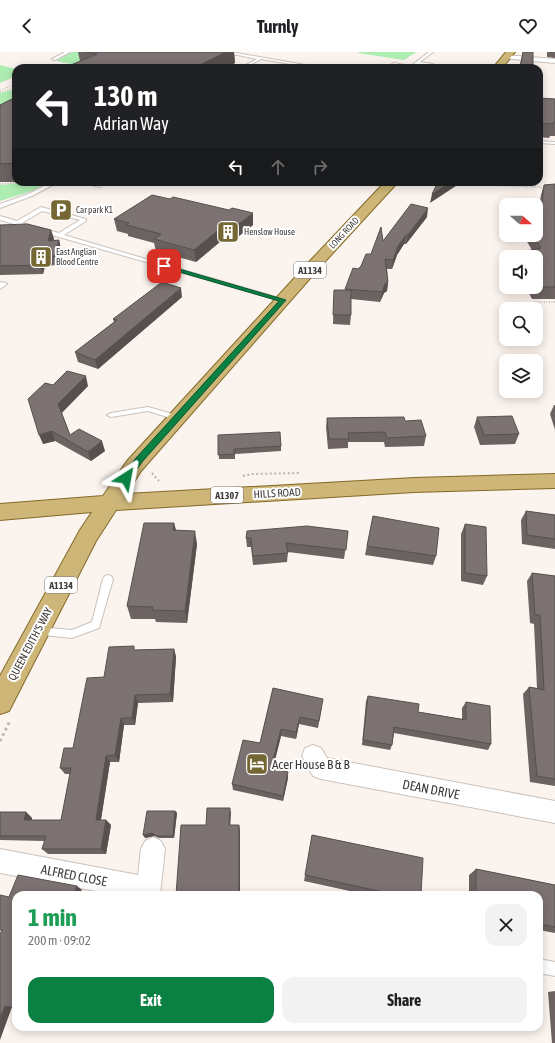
<!DOCTYPE html>
<html lang="en">
<head>
<meta charset="utf-8">
<style>
	:root { --surface:#fff; --page:#f2f2f2; --text:#202124; --muted:#757577; --accent:#0b8043 }
	body { margin:0; font-family:"Asap Condensed",sans-serif; background:var(--page); color:var(--text); height:100vh; display:flex; flex-direction:column; font-size:15px; white-space:nowrap }
	* { box-sizing:border-box; margin:0 }
	p { font-size:13px; color:var(--muted) }
	.icon { flex:none; width:22px; height:22px; fill:none; stroke:currentColor; stroke-width:2; stroke-linecap:round; stroke-linejoin:round }
	.map { position:relative; flex:1; overflow:hidden }
	.drawer { position:absolute; left:12px; top:839px; width:531px; height:140px; display:flex; flex-direction:column; background:var(--surface); border-radius:12px; box-shadow:0 2px 10px #0003 }
	.drawer>* { flex:none }
	.guide { position:absolute; left:12px; top:12px; width:531px; height:122px; border-radius:12px; box-shadow:0 2px 10px #0003; background:#202124; color:#fff; overflow:hidden }
	.needle { width:26px; rotate:110deg }
	.tools { position:absolute; left:499px; top:146px; display:grid; gap:8px }
	.tools a { display:grid; place-items:center; width:44px; height:44px; border-radius:8px; background:var(--surface); box-shadow:0 2px 10px #0003; font-size:20px }
	.pin { position:absolute; display:grid; place-items:center; width:34px; height:34px; color:#fff; margin:-17px; border-radius:8px; box-shadow:0 2px 6px #0006 }
	.me { position:absolute; width:44px; margin:-22px; rotate:34deg; stroke-linejoin:round; filter:drop-shadow(0 0 3px #0008) }
	.turn { display:flex; align-items:center; gap:14px; height:84px; padding:0 16px; font-size:18px }
	.turn .icon { width:52px; height:52px; stroke-width:2.5 }
	.turn b { display:block; font-size:28px; line-height:34px }
	.lanes { display:flex; align-items:center; height:38px; padding:0 16px; background:#0003; justify-content:center; gap:20px; direction:ltr }
	.lanes .off { opacity:.35 }
	.round { display:grid; place-items:center; flex:none; width:42px; height:42px; border-radius:12px; background:var(--page) }
	.headline { display:flex; align-items:center; justify-content:space-between; height:68px; padding:0 16px }
	h1 { font-size:24px; font-weight:700; line-height:30px; color:#1e9e55 }
	.action { display:flex; gap:8px; margin-top:auto; padding:8px 16px }
	.action a { flex:1; height:46px; border-radius:12px; background:var(--accent); color:#fff; font-size:16px; font-weight:700; line-height:46px; text-align:center }
	.action a+a { background:var(--page); color:var(--text) }
	header { display:flex; justify-content:space-between; align-items:center; height:52px; padding:0 16px; background:var(--surface); font-size:18px; font-weight:700 }
	.map>svg:first-child { display:block }
	.green { fill:#aeedb1 }
	.lines { fill:none; stroke-linecap:round; stroke-linejoin:round }
	.lane-casing { stroke:#cac2bc; stroke-width:2 }
	.street-casing { stroke:#cac2bc; stroke-width:2 }
	.primary-casing { stroke:#846a27; stroke-width:2 }
	.path-far3 { stroke:#bbb4af; stroke-width:1; stroke-dasharray:1 1.5; stroke-linecap:butt }
	.path-far2 { stroke:#bbb4af; stroke-width:1.5; stroke-dasharray:1 1.5; stroke-linecap:butt }
	.path-far1 { stroke:#bbb4af; stroke-width:2; stroke-dasharray:2 2.5; stroke-linecap:butt }
	.path { stroke:#bbb4af; stroke-width:3; stroke-dasharray:2.5 3.5; stroke-linecap:butt }
	.lane { fill:#fff; fill-rule:evenodd }
	.street { fill:#fff; fill-rule:evenodd }
	.primary { fill:#cdb678; fill-rule:evenodd }
	.wall { fill:#6b6261 }
	.shaded-wall { fill:#57504f }
	.building { fill:#7c7271; stroke:#57504f }
	.route { fill:#0b8043; stroke:#07532c }
	.labels { text-anchor:middle; stroke-width:4; stroke-linejoin:round; paint-order:stroke }
	.far-poi-label { font-size:9px; fill:#3d3937; stroke:#fff; text-anchor:start }
	.far-street-label { font-size:9px; fill:#3d3937; stroke:#fff }
	.shield { fill:#fff; stroke:#777473; stroke-width:1 }
	.shield-label { font-size:10px; font-weight:bold; fill:#3d3937 }
	.street-label { font-size:11px; fill:#3d3937; stroke:#fff }
	.near-poi-label { font-size:13px; fill:#3d3937; stroke:#fff; text-anchor:start }
	.near-street-label { font-size:13px; fill:#3d3937; stroke:#fff }
</style>
</head>
<body>
<header><svg class="icon" aria-label="back" viewBox="0 0 24 24"><path d="M15 5l-7 7 7 7"/></svg>Turnly<svg class="icon" aria-label="heart" viewBox="0 0 24 24"><path d="M12 20l-8-8c-3-5 5-10 8-4 3-6 11-1 8 4z"/></svg></header>
<div class="map">
<svg width="555" height="991" viewBox="0 0 555 991">
	<rect width="100%" height="100%" fill="#fbf3ed"/>
	<!-- green -->
	<path class="green" d="M72 0H100L80 9 82 11 77 13 56 9Z
		M359 0H416L404 8 358 1Z
		M0 13 16 17V24L0 31Z
		M16 37V55L0 61V41Z
		M34 130H52L38 137 0 149V133Z"/>
	<g class="lines">
		<!-- lane casing -->
		<g class="lane-casing">
			<path id="lane" d="M65 0H70L55 8 52 7Z
				M223 0H231L322 16H314L261 7 245 16H240L257 7Z
				M429 0H433L420 10 433 12V14L418 12C411 18 401 15 392 12L394 11 411 14Z
				M539 89 555 90V92L539 91Z
				M52 130H58L32 144 0 156V152L28 142Z
				M81 130H89L101 134 99 135Z
				M41 155 86 167V169L64 183 286 248 281 249 0 168V164L17 169ZM42 159 80 168 59 181 22 171Z
				M0 230 6 231 7 232 0 237Z
				M148 355 180 364 181 366 177 368 148 359 111 365 107 363 111 361Z
				M108 523 111 524 113 527 99 576 72 586 34 582 33 579 34 576 38 575 72 578 92 570 103 527 105 524Z
				M539 907 555 910V924L539 921Z"/>
		</g>
		<!-- street casing -->
		<g class="street-casing">
			<path id="street" d="M506 3 555 7V11L504 6 503 5Z
				M313 693 321 696 327 706 555 749V771L321 727 313 724 302 704 305 696Z
				M153 785 161 789 165 797 160 843H117L0 821V797L138 823 141 797 145 789Z"/>
		</g>
		<!-- primary casing -->
		<g class="primary-casing">
			<path id="primary" d="M506 0H515L502 16H493Z
				M385 130H398L320 215 141 419 126 442 414 426 555 422V436L414 440 116 458 96 489 9 659 0 662V624L80 478 92 460 0 468V452L103 444 127 409 310 209Z"/>
		</g>
		<!-- path-far3 -->
		<path class="path-far3" d="M0 38 16 32
			M0 40 16 36"/>
		<!-- path-far2 -->
		<path class="path-far2" d="M413 130 440 131
			M0 132 24 130
			M457 132 541 135 543 139
			M541 158 539 156 542 143
			M534 250H555"/>
		<!-- path-far1 -->
		<path class="path-far1" d="M152 421 159 429
			M243 424 251 422 300 421"/>
		<!-- path -->
		<path class="path" d="M0 689 10 669"/>
		<!-- lane -->
		<use href="#lane" class="lane"/>
		<!-- street -->
		<use href="#street" class="street"/>
		<!-- primary -->
		<use href="#primary" class="primary"/>
	</g>
	<!-- wall -->
	<path class="wall" d="M78 0H234L235 11 225 16H70V15L71 14V13L80 9Z
		M523 0 533 16H519Z
		M547 0H555V6L547 5Z
		M16 45V130H0V53Z
		M539 46 555 47V84H550L549 86 539 85Z
		M29 130H50L42 133Z
		M136 130H150L146 132Z
		M555 132V247H532L526 235H536V205H524L526 199 532 198 523 183H536L541 143 544 133Z
		M427 165 406 192H404L397 203 392 217H387L388 230 387 239 384 241 380 250 351 247V263L350 273 333 272 334 238H345V237L358 217 383 189Z
		M114 167 253 173 230 191 221 189 196 210 156 199 154 191 128 184V182L117 179Z
		M0 173 51 178 54 187 53 188H59L61 197 56 213 45 214 43 222 0 223Z
		M182 245 98 317 78 310 75 300 114 270 113 267Z
		M53 333 88 334 62 361 70 383 105 399 91 409 55 389 43 392Z
		M554 353H555V378L550 362Z
		M477 365 519 382 515 392 480 393 474 375Z
		M327 366 405 369 426 384 424 394 385 395 384 390H348V396L328 397 326 375Z
		M218 383 281 394V399L235 402V407H219Z
		M526 459 555 463V497L522 492 521 468Z
		M373 464 436 504 433 513 365 503Z
		M174 471 176 478 197 492 187 571 156 570 155 567H131L127 554Z
		M465 472 487 524 483 533 461 529V482Z
		M348 479 344 507 288 500 287 510 253 513 251 495H247L246 486Z
		M532 521 555 524V734L530 730 523 642 529 635 537 636 534 572 530 571 527 529Z
		M174 597 176 605 173 650 138 651 135 673H124L119 710H110L101 768H106L111 773 106 802H48L42 797 45 789 0 788V760H26L32 766V768H61L70 722H65L60 716 73 696 104 625 136 598Z
		M273 636 322 654 318 676 299 672 296 687 281 684 273 717 288 726 283 749 233 738 232 732 260 691Z
		M368 644 418 660 462 667V656L466 650 491 692 488 698 394 681 392 693 390 698 362 693 366 649Z
		M175 759 177 761 174 786H159L154 784 145 786Z
		M312 783 421 843H368L304 829Z
		M476 817 555 833V881L539 878V843H469V823Z
		M555 939V991H552L548 940Z"/>
	<!-- shaded-wall -->
	<path class="shaded-wall" d="M226 0H234L235 11 225 16H194Z
		M41 130H50L42 133Z
		M146 130H150L146 132Z
		M451 130H462L430 151 432 142Z
		M428 156 427 165 406 192 408 183Z
		M253 161V173L230 191V179Z
		M220 177 221 189 196 210 194 198Z
		M51 178 54 187 50 198 48 189Z
		M406 183 404 192 397 203 392 217 393 208 398 194Z
		M59 188 61 197 56 213 54 204Z
		M43 205 45 214 43 222 40 213Z
		M388 230 387 239 384 241 380 250 382 240 385 232Z
		M181 236 182 245 98 317 95 308Z
		M86 324 88 334 61 361 58 352Z
		M52 379 55 389 43 392 39 383Z
		M102 389 105 399 91 409 88 400Z
		M174 471 177 484 173 478Z
		M195 479 197 492 187 571 185 559Z
		M174 597 176 605 173 650 170 642Z
		M135 643 138 651 135 673 132 666Z
		M300 665 299 672 296 687V680Z
		M121 666 124 673 119 710 115 703Z
		M281 677V684L271 722V716Z
		M106 704 110 710 100 773 96 768Z
		M288 720V726L283 749V744Z
		M230 756 231 761 230 778 229 773Z
		M175 759 177 761 174 786 173 784Z
		M26 760 32 766 30 773 24 768Z
		M106 768 111 773 106 802 101 797Z
		M239 773 240 778V843H239Z
		M152 781 154 784 145 786 143 783Z
		M77 834 82 838 80 843H73Z
		M16 948V956H13Z
		M5 954 12 955 0 988V966Z"/>
	<!-- building -->
	<path class="building" d="M85 0H226L194 16H76L70 15 73 13H71L97 2Z
		M523 0H533V16H520Z
		M16 45V111L0 112V53Z
		M539 46 555 47V71L554 70 553 72 539 71Z
		M438 130H451L432 142Z
		M555 132V235H536V205H529L526 199 541 196 533 183H536V161H541L544 133Z
		M152 143 170 147 173 145 229 158 232 156 253 161 230 179 220 177 194 198 154 187 161 182 126 173 129 171 114 167Z
		M411 152 428 156 408 183H406L398 194 393 208 385 207 388 230 385 232 382 240 345 237 353 216 358 217 361 214 366 202H371L381 175 383 189Z
		M27 172 51 178 48 189 59 188 54 204 43 205 40 213 0 214V173Z
		M162 230 181 236 95 308 75 300 117 268 113 267Z
		M334 238H351V263H333Z
		M67 319 86 324 58 352 70 383 79 377 102 389 88 400 52 379 39 383 28 347 45 331 53 333Z
		M512 364 519 382 484 383 477 365Z
		M404 365 405 369 421 368 426 384 387 386 385 380 348 381 349 387H329L327 366Z
		M280 380 281 394 234 397V402L218 403V383Z
		M526 459 555 463V487L527 483Z
		M373 464 439 476 436 504 367 494Z
		M144 471H174L173 478 195 479 185 559 152 558 153 555 127 554Z
		M465 472 486 475 487 524 465 521Z
		M307 474 348 479 346 498 286 491 288 501 253 504 251 486H246L247 479Z
		M532 521 555 524V727L537 724 529 635 544 638 540 563H535Z
		M134 594V598L174 597 170 642 135 643 132 666H121L115 703 106 704 96 768H106L101 797H42L46 784H0V760H26L24 768H61L71 716H60L64 696H73L87 626 104 625 109 595Z
		M273 636 323 647 319 669 300 665 296 680 281 677 271 716 288 720 283 744 232 732 243 688 260 691Z
		M368 644 419 652 418 660 466 668V650L490 654 491 692 394 675 392 693 363 688Z
		M207 756H230L229 773H239V843H176L181 773H206Z
		M147 759H175L173 784H157L152 781 143 783Z
		M312 783 423 806 421 843H397L305 823Z
		M476 817 555 833V875L539 872V843H476Z
		M18 823 77 834 73 843H16V948L13 956 5 954 0 966V882L2 878H0V843L9 845Z"/>
	<!-- route -->
	<path class="route" d="M162 212 286 248 142 410 129 428 126 429 122 426 136 406 279 249 162 215Z"/>
	<!-- icons -->
	<defs>
		<g id="parking-square" transform="scale(1.15)"><rect x="-9" y="-9" width="18" height="18" rx="4" fill="#746734" stroke="#fff"/><path d="M-3.5-5.5H1a3.5 3.5 0 0 1 0 7H-1V5.5H-3.5ZM-1-3.4V-.6H.8a1.4 1.4 0 0 0 0-2.8Z" fill="#fff"/></g>
		<g id="building-square" transform="scale(1.15)"><rect x="-9" y="-9" width="18" height="18" rx="4" fill="#746734" stroke="#fff"/><path d="M-4-6H4V6H1V3H-1V6H-4ZM-2.5-4.3h1.7v1.8h-1.7ZM.8-4.3h1.7v1.8H.8ZM-2.5-1h1.7V.8h-1.7ZM.8-1h1.7V.8H.8Z" fill="#fff"/></g>
		<g id="hotel-square" transform="scale(1.15)"><rect x="-9" y="-9" width="18" height="18" rx="4" fill="#746734" stroke="#fff"/><path d="M-6-4.5h1.5V1H6V5H4.5V3h-9V5H-6ZM-4 0a1.8 1.8 0 1 1 3.6 0ZM.5 0V-2.5h3Q6-2.5 6 0Z" fill="#fff"/></g>
	</defs>
	<g fill-rule="evenodd">
		<use href="#parking-square" x="61" y="158"/>
		<use href="#building-square" x="228" y="180"/>
		<use href="#building-square" x="41" y="205"/>
		<use href="#hotel-square" x="257" y="712"/>
	</g>
	<g class="labels">
		<!-- far-poi labels -->
		<g class="far-poi-label">
			<text x="76" y="161">Car park K1</text>
			<text x="244" y="183">Henslow House</text>
			<text x="56" y="203">East Anglian<tspan x="56" dy="10">Blood Centre</tspan></text>
		</g>
		<!-- far-street labels -->
		<g class="far-street-label">
			<text transform="translate(344 181) rotate(-47)" y="3">LONG ROAD</text>
		</g>
		<!-- shield labels -->
		<g class="shield">
			<rect x="294" y="210" width="32" height="16" rx="3"/>
			<rect x="211" y="435" width="32" height="16" rx="3"/>
			<rect x="45" y="525" width="32" height="16" rx="3"/>
		</g>
		<g class="shield-label">
			<text x="310" y="222">A1134</text>
			<text x="227" y="447">A1307</text>
			<text x="61" y="537">A1134</text>
		</g>
		<!-- street labels -->
		<g class="street-label">
			<text transform="translate(277 441) rotate(-3)" y="4">HILLS ROAD</text>
			<text transform="translate(30 592) rotate(-62)" y="4">QUEEN EDITH'S WAY</text>
		</g>
		<!-- near-poi labels -->
		<g class="near-poi-label">
			<text x="272" y="717">Acer House B &amp; B</text>
		</g>
		<!-- near-street labels -->
		<g class="near-street-label">
			<text transform="translate(431 737) rotate(11)" y="5">DEAN DRIVE</text>
			<text transform="translate(74 823) rotate(11)" y="5">ALFRED CLOSE</text>
		</g>
	</g>
</svg>
<div class="tools">
<a><svg class="needle" viewBox="-14 -14 28 28"><path d="M0-13l5 13h-10z" fill="#e53935"/><path d="M0 13l5-13h-10z" fill="#757577"/></svg></a>
<a><svg class="icon" aria-label="sound" viewBox="0 0 24 24"><path d="M4 9h4l5-4v14l-5-4H4zM17 9q2 3 0 6"/></svg></a>
<a><svg class="icon" aria-label="search" viewBox="0 0 24 24"><circle cx="10" cy="10" r="6"/><path d="M15 15l6 6"/></svg></a>
<a><svg class="icon" aria-label="layers" viewBox="0 0 24 24"><path d="M12 4l9 5-9 5-9-5zM3 14l9 5 9-5"/></svg></a>
</div>
<div class="pin" style="left:164px;top:214px;background:#d93025"><svg class="icon" aria-label="arrive" viewBox="0 0 24 24"><path d="M6 21V4h12l-3 4 3 4H6"/></svg></div>
<svg class="me" style="left:126px;top:426px" viewBox="-20 -20 40 40"><path d="M0-17L14 15 0 8-14 15z" fill="#0b8043" stroke="#fff" stroke-width="4"/></svg>
<div class="guide">
<div class="turn"><svg class="icon" aria-label="left" viewBox="0 0 24 24"><path d="M17 20v-9H6M10 6l-5 5 5 5"/></svg><div><b>130 m</b>Adrian Way</div></div>
<div class="lanes"><svg class="icon" aria-label="left" viewBox="0 0 24 24"><path d="M17 20v-9H6M10 6l-5 5 5 5"/></svg><svg class="icon off" aria-label="ahead" viewBox="0 0 24 24"><path d="M12 20V5M6 11l6-6 6 6"/></svg><svg class="icon off" aria-label="right" viewBox="0 0 24 24"><path d="M7 20v-9h11M14 6l5 5-5 5"/></svg></div>
</div>
<section class="drawer">
<div class="headline"><div><h1>1 min</h1><p>200 m · 09:02</p></div><a class="round"><svg class="icon" aria-label="close" viewBox="0 0 24 24"><path d="M6 6l12 12M18 6L6 18"/></svg></a></div>
<div class="action"><a>Exit</a><a>Share</a></div>
</section>
</div>
</body>
</html>
